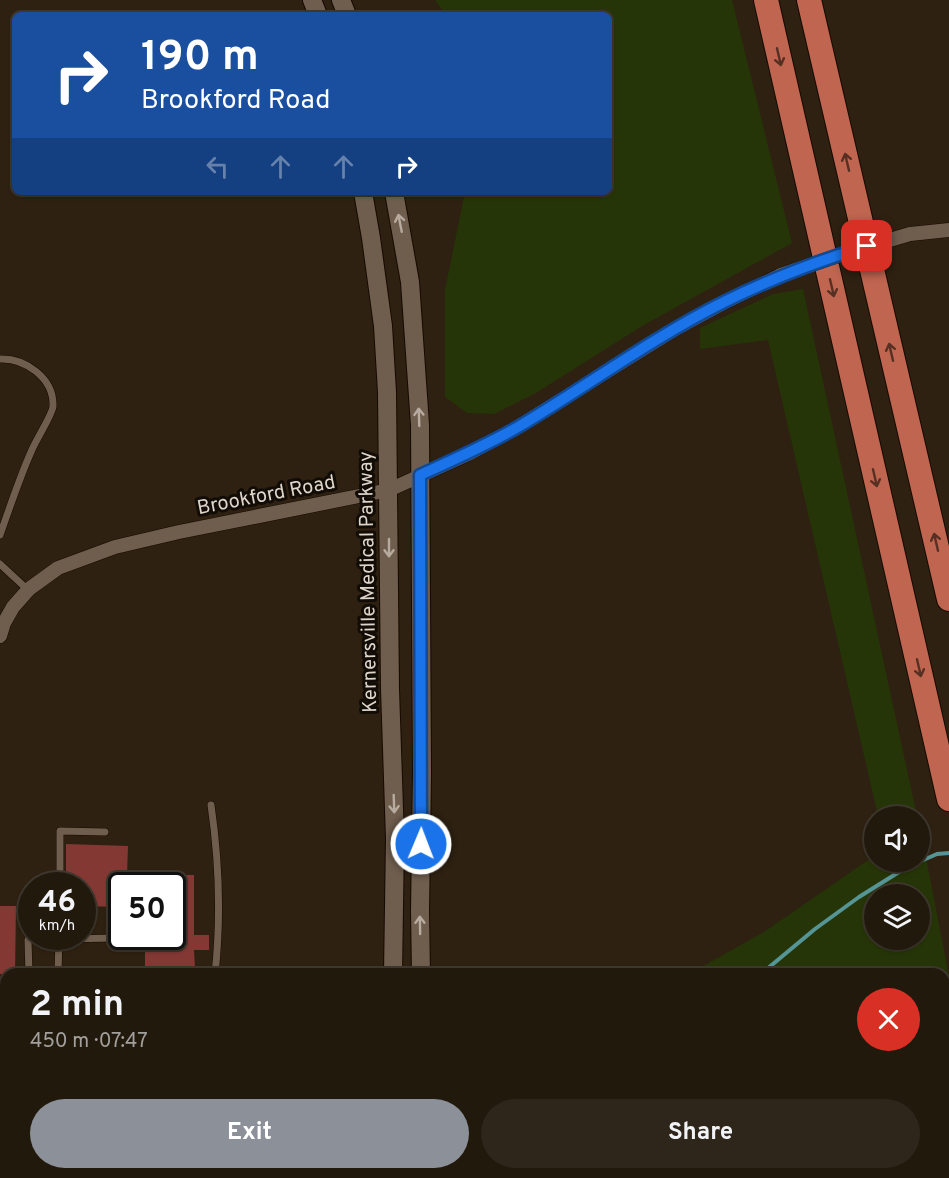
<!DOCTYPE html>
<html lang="en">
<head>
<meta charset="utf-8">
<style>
	:root { --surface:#22190d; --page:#2e261b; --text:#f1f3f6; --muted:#a2a09d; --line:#3f382e; --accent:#8c9099 }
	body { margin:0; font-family:Overpass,sans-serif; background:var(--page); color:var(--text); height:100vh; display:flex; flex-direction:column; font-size:22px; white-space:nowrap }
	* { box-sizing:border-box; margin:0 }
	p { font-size:20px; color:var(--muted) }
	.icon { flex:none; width:33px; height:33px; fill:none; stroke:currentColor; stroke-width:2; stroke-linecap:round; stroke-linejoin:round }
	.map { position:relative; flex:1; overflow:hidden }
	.side { position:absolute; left:0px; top:968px; width:950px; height:212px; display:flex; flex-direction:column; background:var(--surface); border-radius:18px 18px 0 0; box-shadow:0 2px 4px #0004,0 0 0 2px var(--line) }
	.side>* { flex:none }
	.top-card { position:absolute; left:12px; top:12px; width:600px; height:183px; border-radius:9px; box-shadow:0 2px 4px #0004,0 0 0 2px var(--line); background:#1a4fa0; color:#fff; overflow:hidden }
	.controls { position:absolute; left:864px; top:806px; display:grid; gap:12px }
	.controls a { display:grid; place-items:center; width:66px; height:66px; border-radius:50%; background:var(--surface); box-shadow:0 2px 4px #0004,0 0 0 2px var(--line); font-size:30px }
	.speed { position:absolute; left:18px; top:872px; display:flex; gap:12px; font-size:30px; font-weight:700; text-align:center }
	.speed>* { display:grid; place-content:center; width:78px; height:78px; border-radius:50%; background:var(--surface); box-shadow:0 2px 4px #0004,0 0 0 2px var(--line); line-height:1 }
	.speed small { font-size:15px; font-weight:400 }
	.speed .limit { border:3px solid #111; border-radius:9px; background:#fff; color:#111 }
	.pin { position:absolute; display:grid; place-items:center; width:51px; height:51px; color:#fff; margin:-26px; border-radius:12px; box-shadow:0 3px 9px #0006 }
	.me { position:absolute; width:66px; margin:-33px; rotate:1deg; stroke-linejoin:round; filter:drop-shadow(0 0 4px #0008) }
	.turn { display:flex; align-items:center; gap:21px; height:126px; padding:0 30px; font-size:27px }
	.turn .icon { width:78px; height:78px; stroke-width:2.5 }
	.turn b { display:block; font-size:42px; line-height:51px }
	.lanes { display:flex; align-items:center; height:57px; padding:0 30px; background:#0003; justify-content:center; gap:30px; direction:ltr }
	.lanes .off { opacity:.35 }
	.round { display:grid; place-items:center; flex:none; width:63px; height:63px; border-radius:32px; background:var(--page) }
	.summary { display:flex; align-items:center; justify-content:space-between; height:102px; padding:0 30px }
	h1 { font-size:36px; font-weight:700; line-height:45px }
	.cta { display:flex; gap:12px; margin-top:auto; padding:12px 30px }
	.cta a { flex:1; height:69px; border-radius:36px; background:var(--accent); color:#fff; font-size:24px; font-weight:700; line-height:69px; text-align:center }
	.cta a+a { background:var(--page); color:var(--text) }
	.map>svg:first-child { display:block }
	.green { fill:#263507; fill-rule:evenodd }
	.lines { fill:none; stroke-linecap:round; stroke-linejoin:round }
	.stream { stroke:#559595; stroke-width:4 }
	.building { fill:#833834 }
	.service-casing { stroke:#160a00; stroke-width:8 }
	.minor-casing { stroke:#160a00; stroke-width:15 }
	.secondary-casing { stroke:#160a00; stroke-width:20 }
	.motorway-casing { stroke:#160a00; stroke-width:26 }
	.service { stroke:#6f5e4e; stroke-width:7 }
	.minor { stroke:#6f5e4e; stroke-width:14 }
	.secondary { stroke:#6f5e4e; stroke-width:18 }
	.motorway { stroke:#bf6550; stroke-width:24 }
	.minor-bridge-casing { stroke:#160a00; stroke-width:15; stroke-linecap:butt }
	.minor-bridge { stroke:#6f5e4e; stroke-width:14 }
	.oneway { stroke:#573024 }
	.oneway2 { stroke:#b7ab9f }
	.route-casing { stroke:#114b97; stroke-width:15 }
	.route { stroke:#1a73e8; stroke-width:10 }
	.labels { text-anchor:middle; stroke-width:6; stroke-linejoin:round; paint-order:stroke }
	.street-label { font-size:20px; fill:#ded5cb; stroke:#120c06 }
</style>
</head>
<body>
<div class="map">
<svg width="949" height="1178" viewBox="0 0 949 1178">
	<rect width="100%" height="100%" fill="#2e2111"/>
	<!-- green -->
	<path class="green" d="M435 0H732L792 243 642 326 536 393 494 414 467 413 445 397V290L465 192H609V15H446Z
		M803 289 917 816H878L768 340 700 349V328L773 294Z
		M920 827 949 976V1178H475V1173H944V974L691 973 764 932 874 856V861H920ZM874 894H920V939H874Z"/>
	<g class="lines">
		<!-- stream -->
		<path class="stream" d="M761 974 815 929 859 897 907 867 937 854 949 853"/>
	</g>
	<!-- building -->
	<path class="building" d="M66 844 128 846 127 875H194V935H209V950H194L195 968H145V936H172V885H122V907L82 906V885H66Z
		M0 906H16L15 974H0Z"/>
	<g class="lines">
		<!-- service casing -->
		<g class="service-casing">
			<path id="service" d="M0 359C25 358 54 378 53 406 53 414 35 441 31 452 19 479 10 507 0 535
				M0 564 28 590
				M211 805C219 860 221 918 215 974
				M36 882V885
				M60 885V831L105 832
				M59 939 118 938
				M29 974 28 940 32 930
				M58 974 59 937
				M0 988H6
				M0 1053H6
				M65 1173 75 1178
				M181 1173V1178
				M245 1173V1178
				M275 1173V1178
				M304 1173V1178
				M144 1178V1173
				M212 1178V1173
				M342 1178V1173"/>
		</g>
		<!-- minor casing -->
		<g class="minor-casing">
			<path id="minor" d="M910 234 949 230
				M0 636 4 623 13 607 29 589 58 568 115 547 179 532 389 490 468 454 516 428 675 329 723 303 781 275
				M0 1013 6 1014"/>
		</g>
		<!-- secondary casing -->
		<g class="secondary-casing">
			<path id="secondary" d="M312 0 318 15
				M341 0 347 15
				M363 192 371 238 383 326 387 392 390 689 395 839 393 974
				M394 192 410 282 420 425 422 774 420 911 421 974
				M390 1178 391 1173
				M422 1178V1173"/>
		</g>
		<!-- motorway casing -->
		<g class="motorway-casing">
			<path id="motorway" d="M766 0 949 799
				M809 0 949 599"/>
		</g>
		<!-- service -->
		<use href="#service" class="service"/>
		<!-- minor -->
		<use href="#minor" class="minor"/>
		<!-- secondary -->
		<use href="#secondary" class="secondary"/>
		<!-- motorway -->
		<use href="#motorway" class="motorway"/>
		<!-- minor-bridge casing -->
		<g class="minor-bridge-casing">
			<path id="minor-bridge" d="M781 275 846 253 910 234"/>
		</g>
		<!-- minor-bridge -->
		<use href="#minor-bridge" class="minor-bridge"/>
	</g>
	<!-- one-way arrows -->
	<defs><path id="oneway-shaft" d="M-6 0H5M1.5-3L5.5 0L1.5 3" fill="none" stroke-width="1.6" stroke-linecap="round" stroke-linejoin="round" transform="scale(1.5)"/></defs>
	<g class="oneway">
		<use href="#oneway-shaft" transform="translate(779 57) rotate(77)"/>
		<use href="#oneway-shaft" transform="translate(847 162) rotate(-103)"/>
		<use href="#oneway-shaft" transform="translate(832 288) rotate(77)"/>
		<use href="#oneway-shaft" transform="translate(891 352) rotate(-103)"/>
		<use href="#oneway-shaft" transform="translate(875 478) rotate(77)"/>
		<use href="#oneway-shaft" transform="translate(936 542) rotate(-103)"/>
		<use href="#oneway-shaft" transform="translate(919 668) rotate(77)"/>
	</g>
	<g class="oneway2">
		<use href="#oneway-shaft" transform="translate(400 223) rotate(-101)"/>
		<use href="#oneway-shaft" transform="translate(419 417) rotate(-92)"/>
		<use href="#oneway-shaft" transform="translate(389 548) rotate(90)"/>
		<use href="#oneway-shaft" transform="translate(394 804) rotate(88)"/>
		<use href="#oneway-shaft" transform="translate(420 925) rotate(-91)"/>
	</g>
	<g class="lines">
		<!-- route casing -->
		<g class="route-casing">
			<path id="route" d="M421 844 420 475C453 460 487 445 518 427 587 386 652 338 724 302 770 279 818 261 867 246"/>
		</g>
		<!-- route -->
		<use href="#route" class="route"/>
	</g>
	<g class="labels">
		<!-- street labels -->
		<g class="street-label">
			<text transform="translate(266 494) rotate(-11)" y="7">Brookford Road</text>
			<text transform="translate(367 582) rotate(-91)" y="7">Kernersville Medical Parkway</text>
		</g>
	</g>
</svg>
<div class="controls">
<a><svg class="icon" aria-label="sound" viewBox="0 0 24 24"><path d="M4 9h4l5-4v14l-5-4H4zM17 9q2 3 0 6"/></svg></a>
<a><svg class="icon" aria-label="layers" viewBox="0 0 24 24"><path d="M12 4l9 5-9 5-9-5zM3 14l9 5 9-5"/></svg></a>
</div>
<div class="speed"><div>46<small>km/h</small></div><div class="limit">50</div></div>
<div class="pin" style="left:867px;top:246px;background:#d93025"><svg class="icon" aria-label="arrive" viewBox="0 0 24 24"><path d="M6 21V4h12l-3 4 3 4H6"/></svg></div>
<svg class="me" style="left:421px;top:844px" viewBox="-20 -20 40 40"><circle r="17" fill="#1a73e8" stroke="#fff" stroke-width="3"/><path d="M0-11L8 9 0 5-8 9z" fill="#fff"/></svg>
<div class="top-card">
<div class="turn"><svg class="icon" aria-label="right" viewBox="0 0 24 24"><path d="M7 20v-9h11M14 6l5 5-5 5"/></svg><div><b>190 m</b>Brookford Road</div></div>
<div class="lanes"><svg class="icon off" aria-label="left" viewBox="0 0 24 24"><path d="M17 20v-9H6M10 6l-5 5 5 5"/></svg><svg class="icon off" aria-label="ahead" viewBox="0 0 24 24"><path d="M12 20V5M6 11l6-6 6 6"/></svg><svg class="icon off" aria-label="ahead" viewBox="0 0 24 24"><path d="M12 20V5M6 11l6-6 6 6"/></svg><svg class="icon" aria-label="right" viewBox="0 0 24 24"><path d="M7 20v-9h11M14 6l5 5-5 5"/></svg></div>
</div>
<section class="side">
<div class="summary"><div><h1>2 min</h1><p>450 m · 07:47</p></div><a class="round" style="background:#d93025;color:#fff"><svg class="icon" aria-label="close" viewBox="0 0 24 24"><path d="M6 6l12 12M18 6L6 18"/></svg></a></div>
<div class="cta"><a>Exit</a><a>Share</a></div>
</section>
</div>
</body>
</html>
